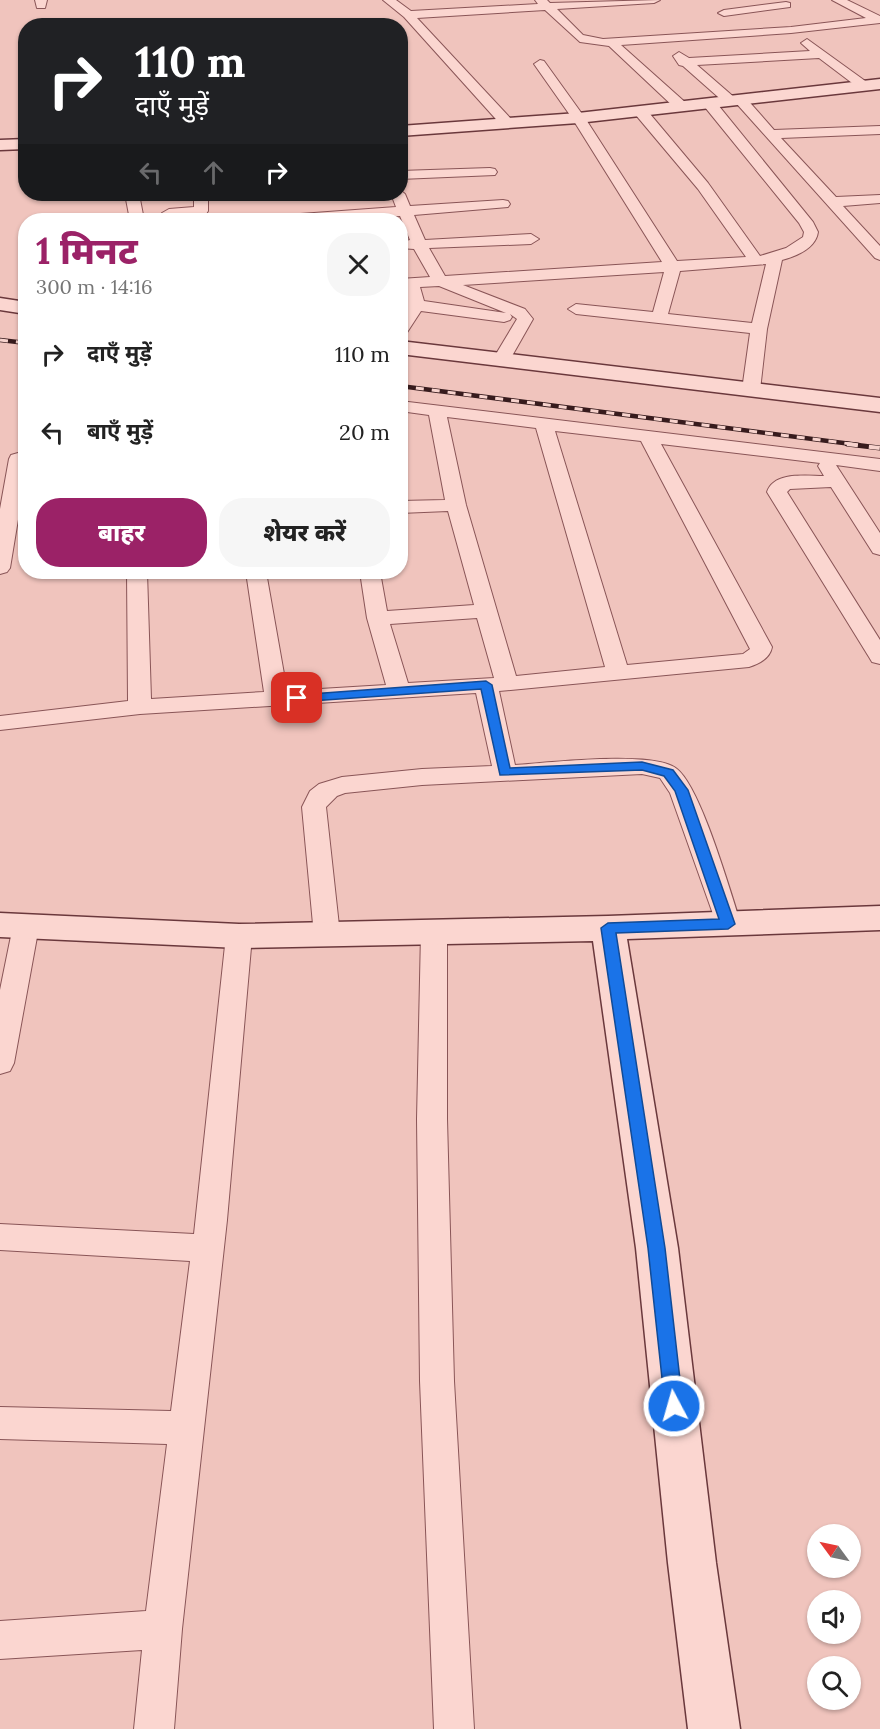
<!DOCTYPE html>
<html lang="hi">
<head>
<meta charset="utf-8">
<style>
	:root { --surface:#fff; --page:#f6f6f6; --text:#222; --muted:#767676; --accent:#9b2267 }
	body { margin:0; font-family:Lora,"Noto Sans Devanagari",serif; background:var(--page); color:var(--text); height:100vh; display:flex; flex-direction:column; font-size:22px; white-space:nowrap }
	* { box-sizing:border-box; margin:0 }
	p { font-size:20px; color:var(--muted) }
	.icon { flex:none; width:33px; height:33px; fill:none; stroke:currentColor; stroke-width:2; stroke-linecap:round; stroke-linejoin:round }
	.map { position:relative; flex:1; overflow:hidden }
	.panel { position:absolute; left:18px; top:213px; width:390px; height:366px; display:flex; flex-direction:column; background:var(--surface); border-radius:24px; box-shadow:0 2px 4px #0004 }
	.panel>* { flex:none }
	.hud { position:absolute; left:18px; top:18px; width:390px; height:183px; border-radius:24px; box-shadow:0 2px 4px #0004; background:#202124; color:#fff; overflow:hidden }
	.needle { width:39px; rotate:303deg }
	.controls { position:absolute; left:807px; top:1524px; display:grid; gap:12px }
	.controls a { display:grid; place-items:center; width:54px; height:54px; border-radius:50%; background:var(--surface); box-shadow:0 2px 4px #0004; font-size:30px }
	.pin { position:absolute; display:grid; place-items:center; width:51px; height:51px; color:#fff; margin:-26px; border-radius:12px; box-shadow:0 3px 9px #0006 }
	.me { position:absolute; width:66px; margin:-33px; rotate:354deg; stroke-linejoin:round; filter:drop-shadow(0 0 4px #0008) }
	.turn { display:flex; align-items:center; gap:21px; height:126px; padding:0 18px; font-size:27px }
	.turn .icon { width:78px; height:78px; stroke-width:2.5 }
	.turn b { display:block; font-size:42px; line-height:51px }
	.lanes { display:flex; align-items:center; height:57px; padding:0 18px; background:#0003; justify-content:center; gap:30px; direction:ltr }
	.lanes .off { opacity:.35 }
	.round { display:grid; place-items:center; flex:none; width:63px; height:63px; border-radius:24px; background:var(--page) }
	.overview { display:flex; align-items:center; justify-content:space-between; height:102px; padding:0 18px }
	h1 { font-size:36px; font-weight:800; line-height:45px; color:var(--accent) }
	.cta { display:flex; gap:12px; margin-top:auto; padding:12px 18px }
	.cta a { flex:1; height:69px; border-radius:24px; background:var(--accent); color:#fff; font-size:24px; font-weight:800; line-height:69px; text-align:center }
	.cta a+a { background:var(--page); color:var(--text) }
	ul { padding:0; list-style:none }
	li { display:flex; align-items:center; gap:18px; height:78px; padding:0 18px }
	li div { flex:1 }
	li b { display:block; font-size:22px }
	li em { font-style:normal }
	.map>svg:first-child { display:block }
	.lines { fill:none; stroke-linecap:round; stroke-linejoin:round }
	.street-casing { stroke:#895557; stroke-width:2 }
	.secondary-casing { stroke:#6a383c; stroke-width:3 }
	.street { fill:#fbd6d0; fill-rule:evenodd }
	.secondary { fill:#fbd6d0; fill-rule:evenodd }
	.rail-far1-casing { stroke:#371b1d; stroke-width:4.5 }
	.rail-casing { stroke:#371b1d; stroke-width:5 }
	.rail-far1 { stroke:#f7d3cd; stroke-width:3; stroke-dasharray:8; stroke-linecap:butt }
	.rail { stroke:#f7d3cd; stroke-width:4; stroke-dasharray:11; stroke-linecap:butt }
	.route { fill:#1a73e8; stroke:#114b97; stroke-width:1.5 }
</style>
</head>
<body>
<div class="map">
<svg width="880" height="1729" viewBox="0 0 880 1729">
	<rect width="100%" height="100%" fill="#f0c4bd"/>
	<g class="lines">
		<!-- street casing -->
		<g class="street-casing">
			<path id="street" d="M35 0H47L45 8H37Z
				M383 0H396L411 11 538 4 535 0H547L550 3 660 0 654 3 557 9 583 35 603 39 791 27 866 18 832 0H847L880 16V23L791 33 621 45 686 103 687 106 681 110 676 109 609 46 580 42 545 10 417 18 513 121 515 124 508 128 503 127 404 17Z
				M786 2 790 3V7L724 16 718 13 724 10Z
				M807 39 868 83 870 86 868 89H860L819 58 697 65 735 98 745 97 774 130 880 126V134L781 138 836 197 880 195V203L843 206 880 246V260L875 258 736 103 726 104 683 66 679 65 673 56 679 52 689 58 810 51 801 43Z
				M540 60 544 61 585 118 677 261 746 257 698 189 635 114 634 111 635 108H645L708 183 760 256 786 248 803 237 804 232 799 223 704 106 703 103 704 100H714L813 222 818 232C816 248 797 256 782 260L767 329 760 390 757 394H745L742 390 750 333 576 314 568 309 576 304 653 312 664 272 463 285 525 309 533 319 508 363H496L493 359 517 319 510 314 512 317 510 320 504 322 421 311 406 334 400 335V317L406 309 400 308V298L408 299 407 288 400 289V279L430 277 414 249 400 248 401 242 410 240 400 216 329 220H266L273 216 396 207 391 194H400V190L405 194 410 206 503 200 508 201 510 204 508 207 414 215 425 240 531 234 539 239 531 244 429 248 445 276 662 262 572 118 534 64ZM766 264 752 323 668 314 680 271ZM439 286 506 313 424 301 420 287Z
				M490 168 495 169 497 172 495 175 400 179V171Z
				M125 194H139L144 220H130Z
				M194 194H208V211L206 214 169 217 162 213 169 209 194 207Z
				M400 401 880 459V471L836 465 880 533V555L873 553 831 487 790 489 787 492 880 640V664L872 662 869 657 767 492C774 471 806 476 824 476L818 466 820 463 661 444 772 647C770 658 759 664 749 667L499 691 515 765C547 763 655 750 677 769 701 788 730 891 741 924L737 931 728 933 719 931 670 793 660 778 642 774 422 785 345 793 337 796 326 807 340 935 336 942 327 945 318 942 314 935 302 807 310 791 319 784 342 777 422 769 492 766 476 693 140 714 0 730V716L128 701 127 572H147L151 699 264 692 246 572H266L287 691 386 685 367 618 360 572H380L387 611 474 605 448 511 400 513V501L445 500 429 415 400 411ZM447 417 536 428 605 667 516 676 466 505ZM555 431 641 441 750 649 743 654 627 665ZM477 618 494 678 408 683 390 624Z
				M18 453 26 456V471L10 568 7 572 0 574V509L9 459 11 455Z
				M26 917 35 919 39 926 14 1063 10 1071 0 1074V990L13 926 17 919Z
				M434 924 443 926 447 933V1119L454 1381 474 1729H434L420 1381 417 1119 421 933 425 926Z
				M239 926 248 929 252 936 227 1220 182 1629 174 1729H134L142 1650 0 1659V1621L146 1611 167 1444 0 1439V1407L171 1411 190 1261 0 1250V1224L194 1234 226 936 230 929Z"/>
		</g>
		<!-- secondary casing -->
		<g class="secondary-casing">
			<path id="secondary" d="M880 79V89L578 123 400 136V126L578 113Z
				M26 139V149L0 150V140Z
				M0 298 26 302V314L0 310Z
				M400 341 880 398V412L400 354Z
				M880 906V930L627 939 678 1248 716 1563 740 1729H688L668 1563 636 1248 593 941 239 948 0 937V913L239 924 608 916Z"/>
		</g>
		<!-- street -->
		<use href="#street" class="street"/>
		<!-- secondary -->
		<use href="#secondary" class="secondary"/>
		<!-- rail-far1 casing -->
		<g class="rail-far1-casing">
			<path id="rail-far1" d="M0 340 26 343
				M400 386 859 445"/>
		</g>
		<!-- rail casing -->
		<g class="rail-casing">
			<path id="rail" d="M847 444 880 448"/>
		</g>
		<!-- rail-far1 -->
		<use href="#rail-far1" class="rail-far1"/>
		<!-- rail -->
		<use href="#rail" class="rail"/>
	</g>
	<!-- route -->
	<path class="route" d="M486 681 492 685 510 768 642 762 673 770 688 790 735 924 728 929 616 933 665 1248 683 1406 681 1412 674 1414 668 1412 665 1406 648 1248 601 928 608 923 719 919 675 791 664 776 642 770 500 775 481 689 297 702 291 698 297 695Z"/>
</svg>
<div class="controls">
<a><svg class="needle" viewBox="-14 -14 28 28"><path d="M0-13l5 13h-10z" fill="#e53935"/><path d="M0 13l5-13h-10z" fill="#767676"/></svg></a>
<a><svg class="icon" aria-label="sound" viewBox="0 0 24 24"><path d="M4 9h4l5-4v14l-5-4H4zM17 9q2 3 0 6"/></svg></a>
<a><svg class="icon" aria-label="search" viewBox="0 0 24 24"><circle cx="10" cy="10" r="6"/><path d="M15 15l6 6"/></svg></a>
</div>
<div class="pin" style="left:297px;top:698px;background:#d93025"><svg class="icon" aria-label="arrive" viewBox="0 0 24 24"><path d="M6 21V4h12l-3 4 3 4H6"/></svg></div>
<svg class="me" style="left:674px;top:1406px" viewBox="-20 -20 40 40"><circle r="17" fill="#1a73e8" stroke="#fff" stroke-width="3"/><path d="M0-11L8 9 0 5-8 9z" fill="#fff"/></svg>
<div class="hud">
<div class="turn"><svg class="icon" aria-label="right" viewBox="0 0 24 24"><path d="M7 20v-9h11M14 6l5 5-5 5"/></svg><div><b>110 m</b>दाएँ मुड़ें</div></div>
<div class="lanes"><svg class="icon off" aria-label="left" viewBox="0 0 24 24"><path d="M17 20v-9H6M10 6l-5 5 5 5"/></svg><svg class="icon off" aria-label="ahead" viewBox="0 0 24 24"><path d="M12 20V5M6 11l6-6 6 6"/></svg><svg class="icon" aria-label="right" viewBox="0 0 24 24"><path d="M7 20v-9h11M14 6l5 5-5 5"/></svg></div>
</div>
<section class="panel">
<div class="overview"><div><h1>1 मिनट</h1><p>300 m · 14:16</p></div><a class="round"><svg class="icon" aria-label="close" viewBox="0 0 24 24"><path d="M6 6l12 12M18 6L6 18"/></svg></a></div>
<ul>
<li><svg class="icon" aria-label="right" viewBox="0 0 24 24"><path d="M7 20v-9h11M14 6l5 5-5 5"/></svg><div><b>दाएँ मुड़ें</b></div><em>110 m</em></li>
<li><svg class="icon" aria-label="left" viewBox="0 0 24 24"><path d="M17 20v-9H6M10 6l-5 5 5 5"/></svg><div><b>बाएँ मुड़ें</b></div><em>20 m</em></li>
</ul>
<div class="cta"><a>बाहर</a><a>शेयर करें</a></div>
</section>
</div>
</body>
</html>
